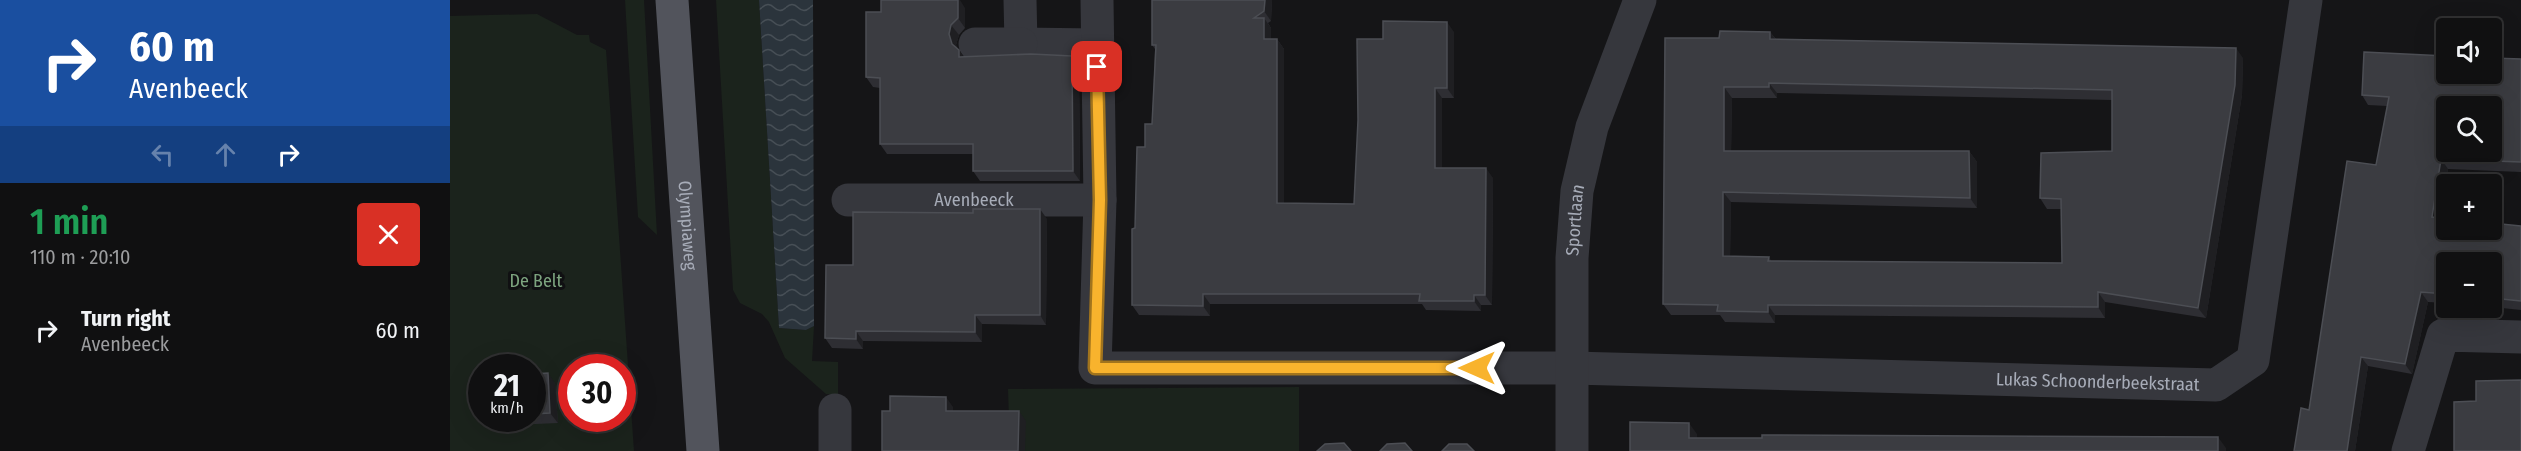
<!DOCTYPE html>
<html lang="en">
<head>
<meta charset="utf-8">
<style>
	:root { --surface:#101011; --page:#19191a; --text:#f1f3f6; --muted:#9c9d9f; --line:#303031 }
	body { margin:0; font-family:"Fira Sans Condensed",sans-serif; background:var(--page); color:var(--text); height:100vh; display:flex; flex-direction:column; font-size:22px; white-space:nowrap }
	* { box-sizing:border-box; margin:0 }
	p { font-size:20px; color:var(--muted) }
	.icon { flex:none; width:33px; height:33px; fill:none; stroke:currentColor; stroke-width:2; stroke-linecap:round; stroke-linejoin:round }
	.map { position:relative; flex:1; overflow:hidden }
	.panel { display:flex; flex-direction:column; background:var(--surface); width:450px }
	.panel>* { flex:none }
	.guide { background:#1a4fa0; color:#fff; overflow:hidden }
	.buttons { position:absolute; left:1986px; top:18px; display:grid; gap:12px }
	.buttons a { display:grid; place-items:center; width:66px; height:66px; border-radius:6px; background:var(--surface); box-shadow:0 6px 24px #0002,0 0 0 2px var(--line); font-size:30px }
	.speed { position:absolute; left:18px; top:354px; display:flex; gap:12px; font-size:30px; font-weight:700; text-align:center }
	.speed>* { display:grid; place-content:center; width:78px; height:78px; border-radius:50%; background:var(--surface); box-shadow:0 6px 24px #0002,0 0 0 2px var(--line); line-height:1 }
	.speed small { font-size:15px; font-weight:400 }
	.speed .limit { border:9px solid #d22; background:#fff; color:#111 }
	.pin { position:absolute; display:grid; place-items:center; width:51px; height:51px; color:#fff; margin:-26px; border-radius:12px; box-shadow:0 3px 9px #0006 }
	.me { position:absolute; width:66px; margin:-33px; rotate:270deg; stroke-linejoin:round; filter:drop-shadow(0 0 4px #0008) }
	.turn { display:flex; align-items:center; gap:21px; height:126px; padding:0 30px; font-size:27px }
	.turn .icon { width:78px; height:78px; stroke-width:2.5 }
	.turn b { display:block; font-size:42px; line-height:51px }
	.lanes { display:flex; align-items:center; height:57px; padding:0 30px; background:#0003; justify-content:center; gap:30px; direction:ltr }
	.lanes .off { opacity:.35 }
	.round { display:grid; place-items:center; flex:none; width:63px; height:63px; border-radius:6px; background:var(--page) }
	.head { display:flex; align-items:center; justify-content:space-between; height:102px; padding:0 30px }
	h1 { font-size:36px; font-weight:600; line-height:45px; color:#1e9e55 }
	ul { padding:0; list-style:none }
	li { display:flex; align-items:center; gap:18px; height:90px; padding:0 30px }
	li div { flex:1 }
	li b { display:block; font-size:22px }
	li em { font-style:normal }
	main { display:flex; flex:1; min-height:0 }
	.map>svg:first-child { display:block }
	.green { fill:#1b231c; fill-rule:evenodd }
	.water { fill:url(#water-waves) }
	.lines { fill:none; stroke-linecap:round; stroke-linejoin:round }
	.minor { stroke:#36373d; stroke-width:33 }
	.major { stroke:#52545c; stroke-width:33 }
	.wall { fill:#2e2e33; fill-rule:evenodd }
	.shaded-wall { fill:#1f1f22 }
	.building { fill:#3b3c41; stroke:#4c4e54; stroke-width:1.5; fill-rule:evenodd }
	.route-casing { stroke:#a1741d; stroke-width:15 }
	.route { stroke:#f8b32d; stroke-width:10 }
	.labels { text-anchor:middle; stroke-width:6; stroke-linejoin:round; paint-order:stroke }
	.street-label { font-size:18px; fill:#a7acb8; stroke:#101012 }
	.park-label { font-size:18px; fill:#7da47f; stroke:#101012 }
</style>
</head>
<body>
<main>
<section class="panel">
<div class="guide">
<div class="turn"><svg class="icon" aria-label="right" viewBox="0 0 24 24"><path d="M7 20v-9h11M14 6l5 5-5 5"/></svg><div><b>60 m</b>Avenbeeck</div></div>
<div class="lanes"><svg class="icon off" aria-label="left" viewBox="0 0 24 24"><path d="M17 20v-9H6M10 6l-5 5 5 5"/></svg><svg class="icon off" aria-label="ahead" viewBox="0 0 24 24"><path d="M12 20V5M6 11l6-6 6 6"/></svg><svg class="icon" aria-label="right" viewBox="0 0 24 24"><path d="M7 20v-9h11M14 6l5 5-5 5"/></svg></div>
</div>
<div class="head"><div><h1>1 min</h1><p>110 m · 20:10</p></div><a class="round" style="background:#d93025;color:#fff"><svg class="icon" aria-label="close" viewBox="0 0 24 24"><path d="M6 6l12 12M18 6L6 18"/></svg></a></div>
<ul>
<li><svg class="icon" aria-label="right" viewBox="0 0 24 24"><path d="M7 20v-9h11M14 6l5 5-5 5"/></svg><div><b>Turn right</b><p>Avenbeeck</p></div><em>60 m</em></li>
</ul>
</section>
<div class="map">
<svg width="2071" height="451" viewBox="0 0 2071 451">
	<defs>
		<pattern id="water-waves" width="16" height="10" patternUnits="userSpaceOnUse" patternTransform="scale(1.5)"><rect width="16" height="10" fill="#2b343c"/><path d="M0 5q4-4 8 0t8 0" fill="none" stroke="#474f56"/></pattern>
	</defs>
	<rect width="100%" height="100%" fill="#151517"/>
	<!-- green -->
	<path class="green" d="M175 0H194L207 235 188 217Z
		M266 0H309L329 328 356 330 364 326 362 361 388 362V394H376L335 358 319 322 312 314 290 303 283 290Z
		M87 14 127 35H139L140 42 156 50 184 451H0V16ZM32 368H82V418H32ZM122 368H172V418H122Z
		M849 387V451H560L558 389Z"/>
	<!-- water -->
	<path class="water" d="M309 0H363L364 326 356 330 329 328Z"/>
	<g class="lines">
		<!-- minor -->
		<g class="minor">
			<path d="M570 0 571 44 647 45"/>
			<path id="s1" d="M647 0 650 200 645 368H1123L1766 385 1803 360 1856 0"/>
			<path d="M525 44H571"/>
			<path id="s2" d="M398 200H650"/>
			<path d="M385 451V410"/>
			<path id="s3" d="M1122 451V258L1127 191 1142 127 1190 0"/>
			<path d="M1958 451 1993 335 2071 337"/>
		</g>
		<!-- major -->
		<path class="major" id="s4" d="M222 0 253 451"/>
	</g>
	<!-- wall -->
	<path class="wall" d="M822 0 821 21 818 23 821 28V39H827L834 49V203L904 204 933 39 1004 32V98H992V168L1043 178 1042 305H1031V311L976 310 972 304H760V316L689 315 682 305 685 228 695 147 702 124 705 49 702 45Z
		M515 8V28L509 35 506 45 508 49 513 57 622 56 629 66 630 181H530L523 171V154H437L430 144V88L423 87 416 77Z
		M1320 32 1326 39 1793 58 1792 95 1756 318 1655 302V318L1325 315V323L1275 322 1270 315H1221L1213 304 1269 38ZM1327 93 1662 100V151L1590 198 1597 209H1611L1612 263 1321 261 1319 257 1280 256 1281 202 1527 208V162L1519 151H1281L1282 98H1327Z
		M2071 59V172L1998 169 1990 218 2071 226V310L2042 307V262H1996V303L1978 302 1962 374 1918 366 1905 451H1844L1859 410 1926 165 1937 106 1918 105 1912 95Z
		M597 219 596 325 532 324V342L413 341V349L382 348 375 338 403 265Z
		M82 374 105 383 108 423 38 426 32 418H82Z"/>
	<!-- shaded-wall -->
	<path class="shaded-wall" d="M508 0H510L515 8V28L508 18Z
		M815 0H822L821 21 814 11Z
		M814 18 821 28V49L814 39Z
		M997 22 1004 32V98L997 88Z
		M501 25 509 35 506 45 509 52V50L516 60 509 57 502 44 499 34Z
		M1320 32 1328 42 1320 39Z
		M827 39 834 49V213L827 203Z
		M1786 48 1793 58 1792 95 1756 318 1748 308Z
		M622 56 629 66 630 181 623 171Z
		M1319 83 1327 93V98L1319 87Z
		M1274 87 1282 98 1281 162 1274 151Z
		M985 88 992 98V178L985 168Z
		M1519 151 1527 162V208L1520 198Z
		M1991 159 1998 169 1989 227 1982 217Z
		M1036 168 1043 178 1042 305 1035 295Z
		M1273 192 1281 202 1280 266 1273 256Z
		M590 209 597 219 596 325 590 315Z
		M1648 292 1655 302V318L1648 307Z
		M1971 292 1978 302 1962 374 1955 364Z
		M753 294 760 304V316L753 306Z
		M1024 295 1031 305V311L1024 301Z
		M1318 305 1325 315V323L1318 312Z
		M525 315 532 324V342L525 332Z
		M406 331 413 341V349L406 339Z
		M1911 357 1918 366 1905 451H1897Z
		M98 373 105 383 108 423 100 413Z
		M496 397 503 407V420L496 411Z
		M569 411 576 421 575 451H568Z
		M1239 423 1247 434V450L1239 438Z
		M1768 437 1776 448V451H1768Z"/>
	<!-- building -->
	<path class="building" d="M431 0H508V18L501 25 499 34 502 44 509 50V57L581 54 622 56 623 171H523V144H430V78L416 77V12H431Z
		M702 0H815L814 11 804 18H814V39H827V203L904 204 908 120 907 39H933V21L997 22V88H985V168H1036L1035 295H1024V301H969L970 294H753V306L682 305V229L685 228 687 147H695V124H702L706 45H702Z
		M1270 31 1320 32V39L1786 48 1785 85 1748 308 1648 292V307L1318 305V312L1267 311 1268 305 1213 304 1215 38H1269ZM1319 83 1662 90V151L1591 153 1590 198 1611 199 1612 263 1318 261 1319 257 1273 256V192L1520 198 1519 151H1274V87H1319Z
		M1914 52 1996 56V74H2042V58L2071 59V162L1991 159 1982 217 1996 218V230H2042V223L2071 226V301L2042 298V262H1996V294L1971 292 1955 364 1911 357 1897 451H1844L1851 408 1859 410 1897 161 1926 165 1939 97 1912 95ZM1996 106H2042V152H1996Z
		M523 209H590V315H525V332L406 331V339L375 338 376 265H403V212L523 213Z
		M98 373 100 413 82 414V374Z
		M32 377V416H30L28 378Z
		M2071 380V451H2004V402L2026 401V381Z
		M440 396 496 397V411H569L568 451H432V411H440Z
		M1180 422 1239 423V438H1312V435L1768 437V451H1180Z
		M894 443 901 451H867L875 444Z
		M955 443 962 451H930L937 444Z
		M999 444H1017L1024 451H992Z"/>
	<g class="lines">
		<!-- route casing -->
		<g class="route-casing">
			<path id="route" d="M647 67 650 200 645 368H1027"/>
		</g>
		<!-- route -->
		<use href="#route" class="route"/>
	</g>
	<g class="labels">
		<!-- street labels -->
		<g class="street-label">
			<text dy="6" stroke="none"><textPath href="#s2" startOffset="126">Avenbeeck</textPath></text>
			<text dy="6" stroke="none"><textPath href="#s3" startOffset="231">Sportlaan</textPath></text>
			<text dy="6" stroke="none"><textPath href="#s4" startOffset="226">Olympiaweg</textPath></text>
			<text dy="6" stroke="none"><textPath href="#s1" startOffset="1371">Lukas Schoonderbeekstraat</textPath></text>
		</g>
		<!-- park labels -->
		<g class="park-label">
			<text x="86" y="287">De Belt</text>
		</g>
	</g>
</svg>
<div class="buttons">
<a><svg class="icon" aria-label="sound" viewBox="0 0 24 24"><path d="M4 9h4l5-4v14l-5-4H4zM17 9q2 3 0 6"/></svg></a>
<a><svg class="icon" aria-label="search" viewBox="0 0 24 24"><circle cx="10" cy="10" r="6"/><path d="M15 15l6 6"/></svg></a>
<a>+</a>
<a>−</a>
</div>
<div class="speed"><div>21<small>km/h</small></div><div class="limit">30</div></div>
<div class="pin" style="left:647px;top:67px;background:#d93025"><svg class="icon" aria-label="arrive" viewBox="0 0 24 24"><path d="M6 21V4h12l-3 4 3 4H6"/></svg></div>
<svg class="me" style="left:1027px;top:368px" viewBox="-20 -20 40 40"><path d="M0-17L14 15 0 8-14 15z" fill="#f8b32d" stroke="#fff" stroke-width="4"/></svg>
</div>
</main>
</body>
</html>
